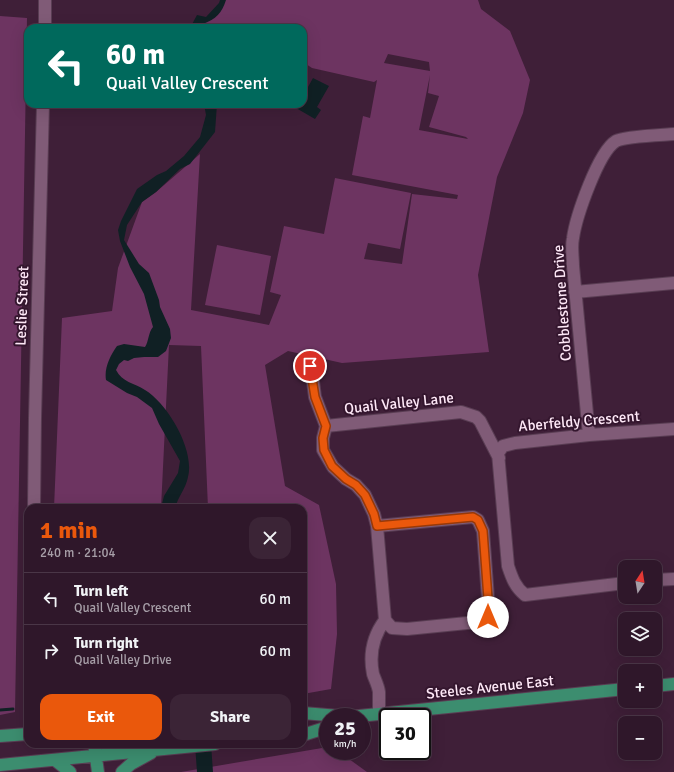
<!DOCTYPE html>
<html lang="en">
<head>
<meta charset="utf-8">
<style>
	:root { --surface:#2f172a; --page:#3b2436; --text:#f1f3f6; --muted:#a79fa8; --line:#4a3647; --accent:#ea580c }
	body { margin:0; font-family:Signika,sans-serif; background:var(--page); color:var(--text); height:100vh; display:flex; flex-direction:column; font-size:15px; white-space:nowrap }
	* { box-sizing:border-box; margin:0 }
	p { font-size:13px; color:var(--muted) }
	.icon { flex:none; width:22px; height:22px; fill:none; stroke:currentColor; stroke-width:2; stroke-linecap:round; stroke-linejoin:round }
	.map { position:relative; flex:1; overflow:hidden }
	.details { position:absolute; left:24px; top:504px; width:283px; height:244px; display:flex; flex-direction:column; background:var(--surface); border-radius:12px; box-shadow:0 4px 16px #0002,0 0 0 1px var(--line) }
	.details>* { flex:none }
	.hud { position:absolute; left:24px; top:24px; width:283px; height:84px; border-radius:12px; box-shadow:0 4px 16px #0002,0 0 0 1px var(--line); background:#00695c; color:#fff; overflow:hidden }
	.needle { width:26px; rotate:12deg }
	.buttons { position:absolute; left:618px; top:560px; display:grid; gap:8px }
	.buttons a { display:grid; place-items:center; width:44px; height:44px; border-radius:8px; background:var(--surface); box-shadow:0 4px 16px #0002,0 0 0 1px var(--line); font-size:20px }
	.speed { position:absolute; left:319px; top:708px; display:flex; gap:8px; font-size:20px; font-weight:700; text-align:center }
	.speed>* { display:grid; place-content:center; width:52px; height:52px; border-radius:50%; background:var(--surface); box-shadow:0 4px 16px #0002,0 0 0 1px var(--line); line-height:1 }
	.speed small { font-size:10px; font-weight:400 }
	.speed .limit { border:2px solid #111; border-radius:6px; background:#fff; color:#111 }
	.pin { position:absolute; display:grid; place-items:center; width:34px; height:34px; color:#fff; margin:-17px; border:2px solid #fff; border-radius:50%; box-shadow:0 1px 4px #0007 }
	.me { position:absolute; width:44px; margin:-22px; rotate:0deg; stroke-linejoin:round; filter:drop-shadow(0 0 3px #0008) }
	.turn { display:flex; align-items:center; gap:14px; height:84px; padding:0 16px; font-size:18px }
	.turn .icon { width:52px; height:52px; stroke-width:2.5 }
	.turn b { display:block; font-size:28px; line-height:34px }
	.round { display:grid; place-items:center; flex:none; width:42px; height:42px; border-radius:12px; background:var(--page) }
	.overview { display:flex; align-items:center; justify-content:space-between; height:68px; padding:0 16px }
	h1 { font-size:24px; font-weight:700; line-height:30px; color:var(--accent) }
	.action { display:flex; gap:8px; margin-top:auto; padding:8px 16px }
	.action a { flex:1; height:46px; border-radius:12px; background:var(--accent); color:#fff; font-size:16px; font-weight:700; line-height:46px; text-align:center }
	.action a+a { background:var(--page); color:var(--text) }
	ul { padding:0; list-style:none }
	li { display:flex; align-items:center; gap:12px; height:52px; padding:0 16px; border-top:1px solid var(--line) }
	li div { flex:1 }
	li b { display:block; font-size:15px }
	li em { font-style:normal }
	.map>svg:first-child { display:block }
	.green { fill:#6d3461; fill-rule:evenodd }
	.water { fill:#102024 }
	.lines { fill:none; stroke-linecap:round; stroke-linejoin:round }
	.stream { stroke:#102024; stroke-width:3 }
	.minor-casing { stroke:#593d53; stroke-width:14 }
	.major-casing { stroke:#593d53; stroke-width:14 }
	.minor { stroke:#805b77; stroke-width:12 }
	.major { stroke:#3c8d6f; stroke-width:12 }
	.route-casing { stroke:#983908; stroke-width:10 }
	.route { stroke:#ea580c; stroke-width:7 }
	.labels { text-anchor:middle; stroke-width:4; stroke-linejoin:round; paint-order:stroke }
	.street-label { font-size:15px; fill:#fee8f7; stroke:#34162e }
</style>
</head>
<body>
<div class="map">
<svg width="674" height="772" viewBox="0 0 674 772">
	<rect width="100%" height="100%" fill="#3f1f38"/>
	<!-- green -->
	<path class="green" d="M224 0H478L481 9 510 31 530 80 523 113 497 177 478 275 489 352 342 363 288 351 265 365 285 486 319 505 336 584 337 634 331 689 303 694V508H208L201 346 169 345 161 508H54L62 318 112 311 118 268 142 202 156 192 200 154 191 310 269 325 281 295 270 292 284 226 324 234 335 178 411 193 400 249 368 243 364 259 402 264 412 194 457 199 458 195 352 175 363 116 370 118 377 80 374 82 312 68 306 64V59H303V28H199V26ZM388 54 429 62 430 71 384 63ZM430 75 428 93 439 96 429 127 466 137 468 139 419 130Z
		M0 16 27 18 15 712 0 715Z
		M217 245 271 256 260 315 205 305Z
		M328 747V751H338L367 772H181Z"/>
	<!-- water -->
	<path class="water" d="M220 0H226C222 13 216 19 203 24L201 28H190L197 15 206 17 219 3Z
		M313 78 329 86 317 107 321 110 315 119 296 108 298 104H303V96Z
		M204 104H217L215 132 190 164 180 169 156 192 142 202 127 225 124 240 139 264 149 273 159 300 160 307 170 329 171 338 166 351 158 357H144L134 358 128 361 124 360 119 364 116 370C122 382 134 383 145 390 168 404 195 450 188 477 186 488 178 497 175 508H161L164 496 178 473 180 461 159 424 152 408 137 397 127 393 106 380C104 368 110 356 117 346L124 344 145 347C149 341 148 333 153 327L144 294 130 267 120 241 118 230 121 221 137 189 157 175 166 171 184 156 200 137 206 115Z
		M195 744H211L213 772H197Z"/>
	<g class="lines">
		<!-- stream -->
		<path class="stream" d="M0 710 13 709"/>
		<!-- minor casing -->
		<g class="minor-casing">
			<path id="minor" d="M45 28V0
				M575 292 674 283
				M311 365 315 397 326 426 323 438V450L333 467 346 479 356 485 365 495 374 514 377 526 385 620C373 636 369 654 373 674 375 680 378 685 379 692 379 699 379 707 379 714
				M326 426 461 412 476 417 480 421 499 458
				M589 435 573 266C573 257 571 247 573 238 576 217 598 152 616 141 625 136 662 135 674 134
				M34 508 35 418 43 104
				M377 526 473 517 478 520 483 531 489 612 487 621 407 629 392 628 385 620
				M655 580 674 579
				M625 583 525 595C515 587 512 578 508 566L498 453 503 446 515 443 589 435 674 429"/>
		</g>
		<!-- major casing -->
		<g class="major-casing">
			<path id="major" d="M655 686 674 684
				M303 713 339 716H359L625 689
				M303 735 328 727
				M0 736 28 734
				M94 744 98 772
				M55 760 70 772
				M0 765 215 744
				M122 772 131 764 151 753"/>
		</g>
		<!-- minor -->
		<use href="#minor" class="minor"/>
		<!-- major -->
		<use href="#major" class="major"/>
	</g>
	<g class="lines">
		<!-- route casing -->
		<g class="route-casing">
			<path id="route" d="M310 366 315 397 326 426 323 438 324 450 332 466 346 479 356 485 365 495 374 514 377 526 473 517 478 520 483 531 489 612 488 617"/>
		</g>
		<!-- route -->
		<use href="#route" class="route"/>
	</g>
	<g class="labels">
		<!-- street labels -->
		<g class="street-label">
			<text transform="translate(562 303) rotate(-94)" y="5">Cobblestone Drive</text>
			<text transform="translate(22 306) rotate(-88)" y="5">Leslie Street</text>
			<text transform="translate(399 403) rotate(-6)" y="5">Quail Valley Lane</text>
			<text transform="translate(579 421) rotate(-5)" y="5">Aberfeldy Crescent</text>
			<text transform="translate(490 687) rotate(-6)" y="5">Steeles Avenue East</text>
		</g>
	</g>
</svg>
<div class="buttons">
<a><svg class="needle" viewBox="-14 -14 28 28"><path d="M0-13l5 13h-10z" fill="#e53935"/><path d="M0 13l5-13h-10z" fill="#a79fa8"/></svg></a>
<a><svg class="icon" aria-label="layers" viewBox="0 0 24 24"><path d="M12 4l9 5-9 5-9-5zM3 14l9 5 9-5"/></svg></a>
<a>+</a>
<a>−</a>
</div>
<div class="speed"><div>25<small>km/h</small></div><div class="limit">30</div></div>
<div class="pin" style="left:310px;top:366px;background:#d93025"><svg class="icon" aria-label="arrive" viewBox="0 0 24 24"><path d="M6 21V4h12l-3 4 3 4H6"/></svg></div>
<svg class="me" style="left:488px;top:617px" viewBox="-20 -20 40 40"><circle r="19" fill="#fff"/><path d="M0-13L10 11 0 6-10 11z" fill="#ea580c"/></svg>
<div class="hud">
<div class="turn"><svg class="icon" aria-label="left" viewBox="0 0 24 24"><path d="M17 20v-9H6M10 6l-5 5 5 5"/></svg><div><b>60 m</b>Quail Valley Crescent</div></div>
</div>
<section class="details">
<div class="overview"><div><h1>1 min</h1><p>240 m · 21:04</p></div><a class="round"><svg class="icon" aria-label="close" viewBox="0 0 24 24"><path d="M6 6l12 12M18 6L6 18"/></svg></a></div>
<ul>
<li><svg class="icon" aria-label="left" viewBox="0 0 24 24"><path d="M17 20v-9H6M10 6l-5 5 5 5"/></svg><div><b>Turn left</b><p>Quail Valley Crescent</p></div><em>60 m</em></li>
<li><svg class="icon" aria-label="right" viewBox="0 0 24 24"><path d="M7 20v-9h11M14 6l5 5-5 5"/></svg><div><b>Turn right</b><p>Quail Valley Drive</p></div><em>60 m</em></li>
</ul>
<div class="action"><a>Exit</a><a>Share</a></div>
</section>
</div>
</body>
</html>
